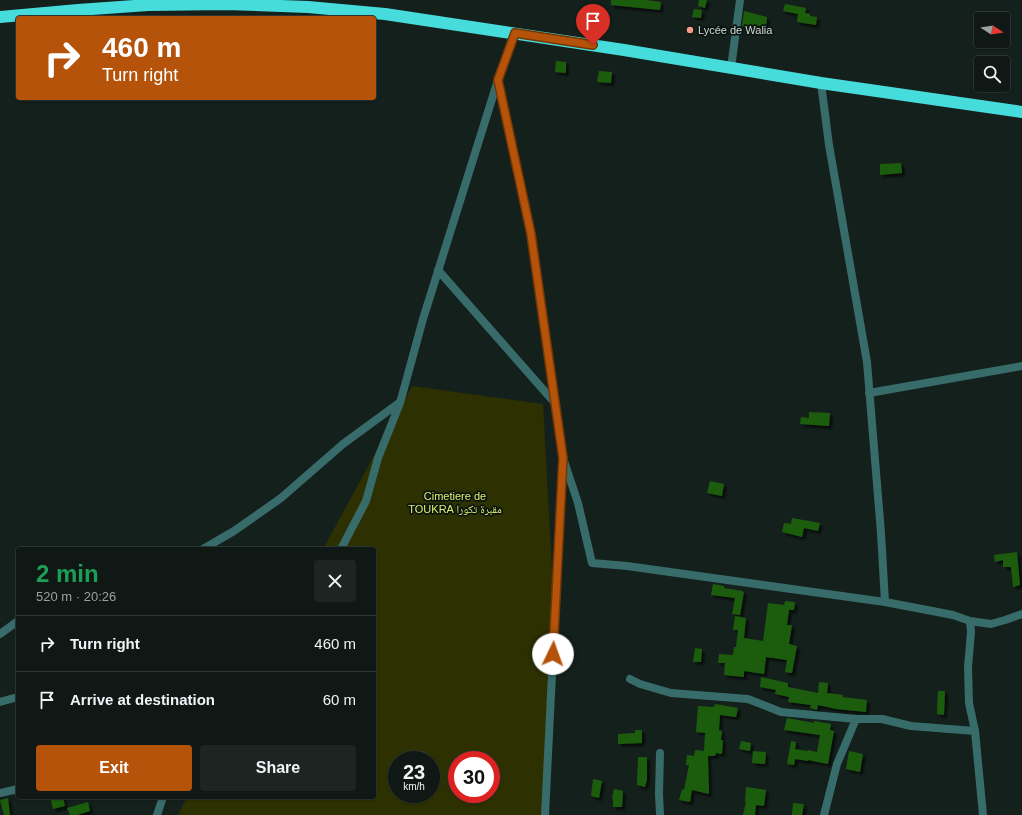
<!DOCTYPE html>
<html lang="en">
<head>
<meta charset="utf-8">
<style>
	:root { --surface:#0f1814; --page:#1d2522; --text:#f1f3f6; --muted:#9ba0a0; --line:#2f3734; --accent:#b45309 }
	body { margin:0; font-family:Helvetica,"Noto Naskh Arabic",sans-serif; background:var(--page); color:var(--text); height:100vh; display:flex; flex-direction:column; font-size:15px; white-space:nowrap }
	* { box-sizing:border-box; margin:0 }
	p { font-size:13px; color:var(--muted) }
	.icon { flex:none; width:22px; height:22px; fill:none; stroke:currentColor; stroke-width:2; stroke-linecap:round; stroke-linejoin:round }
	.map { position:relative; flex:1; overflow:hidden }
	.details { position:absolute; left:16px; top:547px; width:360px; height:252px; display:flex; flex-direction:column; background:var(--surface); border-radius:4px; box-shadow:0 1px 3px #0004,0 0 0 1px var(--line) }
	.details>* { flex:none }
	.top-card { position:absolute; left:16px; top:16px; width:360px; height:84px; border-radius:4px; box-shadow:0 1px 3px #0004,0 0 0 1px var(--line); background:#b45309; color:#fff; overflow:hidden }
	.needle { width:26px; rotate:102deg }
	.buttons { position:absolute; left:974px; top:12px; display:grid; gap:8px }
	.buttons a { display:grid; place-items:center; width:36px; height:36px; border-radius:4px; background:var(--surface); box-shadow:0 1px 3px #0004,0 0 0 1px var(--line); font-size:20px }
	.speed { position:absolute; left:388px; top:751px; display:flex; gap:8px; font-size:20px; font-weight:700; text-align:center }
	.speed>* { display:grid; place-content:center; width:52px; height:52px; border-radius:50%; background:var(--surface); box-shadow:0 1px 3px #0004,0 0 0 1px var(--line); line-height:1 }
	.speed small { font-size:10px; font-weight:400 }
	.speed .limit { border:6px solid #d22; background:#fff; color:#111 }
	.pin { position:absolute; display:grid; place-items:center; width:34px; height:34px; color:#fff; margin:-41px -17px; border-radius:50% 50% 50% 0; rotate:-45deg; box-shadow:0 0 4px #0007 }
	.pin .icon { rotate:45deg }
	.me { position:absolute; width:44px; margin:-22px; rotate:3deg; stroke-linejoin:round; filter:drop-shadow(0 0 3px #0008) }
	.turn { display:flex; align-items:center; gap:14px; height:84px; padding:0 20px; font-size:18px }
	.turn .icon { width:52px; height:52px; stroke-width:2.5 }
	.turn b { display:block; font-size:28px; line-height:34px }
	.round { display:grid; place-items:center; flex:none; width:42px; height:42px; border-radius:4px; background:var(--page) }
	.headline { display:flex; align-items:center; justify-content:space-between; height:68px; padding:0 20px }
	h1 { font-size:24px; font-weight:700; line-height:30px; color:#1e9e55 }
	.primary-button { display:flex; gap:8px; margin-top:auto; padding:8px 20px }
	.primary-button a { flex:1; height:46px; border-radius:4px; background:var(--accent); color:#fff; font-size:16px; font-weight:700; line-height:46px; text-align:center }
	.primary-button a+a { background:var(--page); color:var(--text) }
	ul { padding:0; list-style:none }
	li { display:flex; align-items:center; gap:12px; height:56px; padding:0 20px; border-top:1px solid var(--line) }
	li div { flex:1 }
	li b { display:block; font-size:15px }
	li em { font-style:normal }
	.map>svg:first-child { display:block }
	.green { fill:#2d3001; fill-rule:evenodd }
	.building { fill:#1e5c11; filter:url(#shadow) }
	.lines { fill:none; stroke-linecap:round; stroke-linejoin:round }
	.street { stroke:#386c6b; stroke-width:8 }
	.highway { stroke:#46dcdc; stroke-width:12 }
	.route-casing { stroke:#753606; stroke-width:10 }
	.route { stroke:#b45309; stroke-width:7 }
	.poi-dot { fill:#f49d8b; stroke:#0b1612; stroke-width:1.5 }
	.labels { text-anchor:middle; stroke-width:3.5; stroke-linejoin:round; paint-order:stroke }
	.poi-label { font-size:11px; fill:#d0d8d4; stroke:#0b1612; text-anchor:start }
	.park-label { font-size:11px; fill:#e1ed6b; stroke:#0b1612 }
</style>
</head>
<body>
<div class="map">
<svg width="1022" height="815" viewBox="0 0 1022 815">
	<defs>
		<filter id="shadow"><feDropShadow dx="3" dy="3" stdDeviation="1" flood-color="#0009"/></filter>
	</defs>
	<rect width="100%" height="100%" fill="#14201b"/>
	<!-- green -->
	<path class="green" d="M412 386 543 404 557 658 545 815H178L187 797H374V549H323ZM397 760H431V794H397ZM457 760H491V794H457Z"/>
	<!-- building -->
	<path class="building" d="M611 0H647L661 2 660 10 611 5Z
		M699 0H707L705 8 698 6Z
		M785 4 806 8 805 13 810 14V16L817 17 816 25 797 22 798 14 783 11Z
		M694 9 702 10 701 18 692 17Z
		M744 11 767 17 766 27 752 25 751 29 742 26Z
		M556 61 566 62V73L555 72Z
		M599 71 612 72 611 83 597 82Z
		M901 163 902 173 880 175V164Z
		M809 412 830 413 829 426 800 424 801 417 809 418Z
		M710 481 724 484 722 496 707 493Z
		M792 518 820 523 818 531 804 528 802 537 782 532 784 523 791 524Z
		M1017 552 1020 585 1013 587 1011 567H1003V560L995 562 994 555Z
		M713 584 724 586V588L743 591V592H744L740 615 732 614 735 598 711 595Z
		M785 601 795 602 794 610H789L787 625H792L789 644 797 646 792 673 785 672 787 660 766 657 764 674 744 671V677L724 675 725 663H718L719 654 733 655 734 647H736L738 630H733L735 616 746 618 744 638 763 641 768 603 784 605Z
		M695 648 702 649 701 662H693Z
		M761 677 788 683V687L818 693 819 682 828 683 827 693 843 695V697L867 700 866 712 836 709 818 705 817 710 810 708 811 705 788 702 789 697 775 694 776 690 760 687Z
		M938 691H945L944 715 937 714Z
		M715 704 738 708 736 717 720 715 719 730 722 731 721 740H723L722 754 716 753 715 756H708L709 794 692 790 690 802 679 800 682 789 684 790 689 765H686L687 755 694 756 695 750 704 751 705 733 696 732 698 706 714 707Z
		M787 718 814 723V721L831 724 830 730 834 731 828 764 808 760V761L795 759 794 765 787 764 791 741 796 742 795 749 807 751 808 750 817 752 820 735 784 730Z
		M635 730H642V743L618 744V734L635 733Z
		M741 741 751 743 750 751 739 749Z
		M753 751 766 752 765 764 752 763Z
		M849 751 863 754 860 772 846 769Z
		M638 757H647V779L645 787 637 785Z
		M593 779 602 781 599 798 591 796Z
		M746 787 766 790 764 806 756 805 755 815H743L746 802H745Z
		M614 789 623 791 622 807H613V799H612Z
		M50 797H63L65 806 53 809Z
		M8 798 10 815H4L0 800Z
		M88 802 90 811 77 815H70L67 808Z
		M793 803 804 804 802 815H792Z"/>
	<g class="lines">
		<!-- street -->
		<path class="street" d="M731 68 740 0
			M498 80 531 234 563 458 578 503 592 563 627 566 885 602 953 615 970 621 991 624 1005 620 1022 614
			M821 83 829 145 867 362 881 533 885 602
			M438 270 555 403
			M869 393 1022 366
			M203 549 234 531 281 498 343 444 399 403
			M341 549 366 501 378 458 400 403 423 319 498 80 515 33
			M970 621 971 632 968 667 969 703 975 731 983 815
			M0 634 18 621
			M630 679 640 684 671 693 748 699 781 712 856 719H882L911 726 975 731
			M0 702 18 697
			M660 753 659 794 660 815
			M0 793 18 789
			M157 815 163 797
			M545 815 553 654 563 463
			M824 815 837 764 856 719"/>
		<!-- highway -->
		<path class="highway" d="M0 17 78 10 148 5 227 4 308 7 385 14 624 50 821 83 1022 112"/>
	</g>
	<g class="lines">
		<!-- route casing -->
		<g class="route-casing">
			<path id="route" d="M553 654 563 458 531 234 498 80 515 33 593 45"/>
		</g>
		<!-- route -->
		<use href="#route" class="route"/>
	</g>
	<!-- markers -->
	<circle class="poi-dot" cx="690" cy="30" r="4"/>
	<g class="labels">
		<!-- poi labels -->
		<g class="poi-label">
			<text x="698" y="34">Lycée de Walia</text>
		</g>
		<!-- park labels -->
		<g class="park-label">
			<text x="455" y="500">Cimetiere de<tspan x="455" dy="13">TOUKRA مقبرة تكورا</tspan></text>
		</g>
	</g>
</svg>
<div class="buttons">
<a><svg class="needle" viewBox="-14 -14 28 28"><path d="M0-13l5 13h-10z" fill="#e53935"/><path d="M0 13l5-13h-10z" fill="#9ba0a0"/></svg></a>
<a><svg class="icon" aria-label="search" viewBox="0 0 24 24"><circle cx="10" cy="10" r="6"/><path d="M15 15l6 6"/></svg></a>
</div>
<div class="speed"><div>23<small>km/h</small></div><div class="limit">30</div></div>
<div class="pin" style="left:593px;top:45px;background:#d93025"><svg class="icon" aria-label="arrive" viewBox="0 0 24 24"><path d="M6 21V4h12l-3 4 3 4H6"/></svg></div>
<svg class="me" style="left:553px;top:654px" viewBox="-20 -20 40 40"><circle r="19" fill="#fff"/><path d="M0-13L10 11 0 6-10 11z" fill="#b45309"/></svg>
<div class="top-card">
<div class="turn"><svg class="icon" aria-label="right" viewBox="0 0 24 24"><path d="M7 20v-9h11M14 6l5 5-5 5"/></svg><div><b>460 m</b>Turn right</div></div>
</div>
<section class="details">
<div class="headline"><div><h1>2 min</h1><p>520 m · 20:26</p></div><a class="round"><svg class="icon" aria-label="close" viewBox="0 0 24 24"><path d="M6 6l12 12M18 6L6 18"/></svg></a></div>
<ul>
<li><svg class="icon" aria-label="right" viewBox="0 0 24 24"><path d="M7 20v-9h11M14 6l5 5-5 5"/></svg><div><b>Turn right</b></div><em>460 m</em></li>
<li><svg class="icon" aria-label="arrive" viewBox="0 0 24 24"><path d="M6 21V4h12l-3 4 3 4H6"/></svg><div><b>Arrive at destination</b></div><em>60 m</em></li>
</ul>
<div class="primary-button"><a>Exit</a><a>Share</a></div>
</section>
</div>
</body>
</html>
